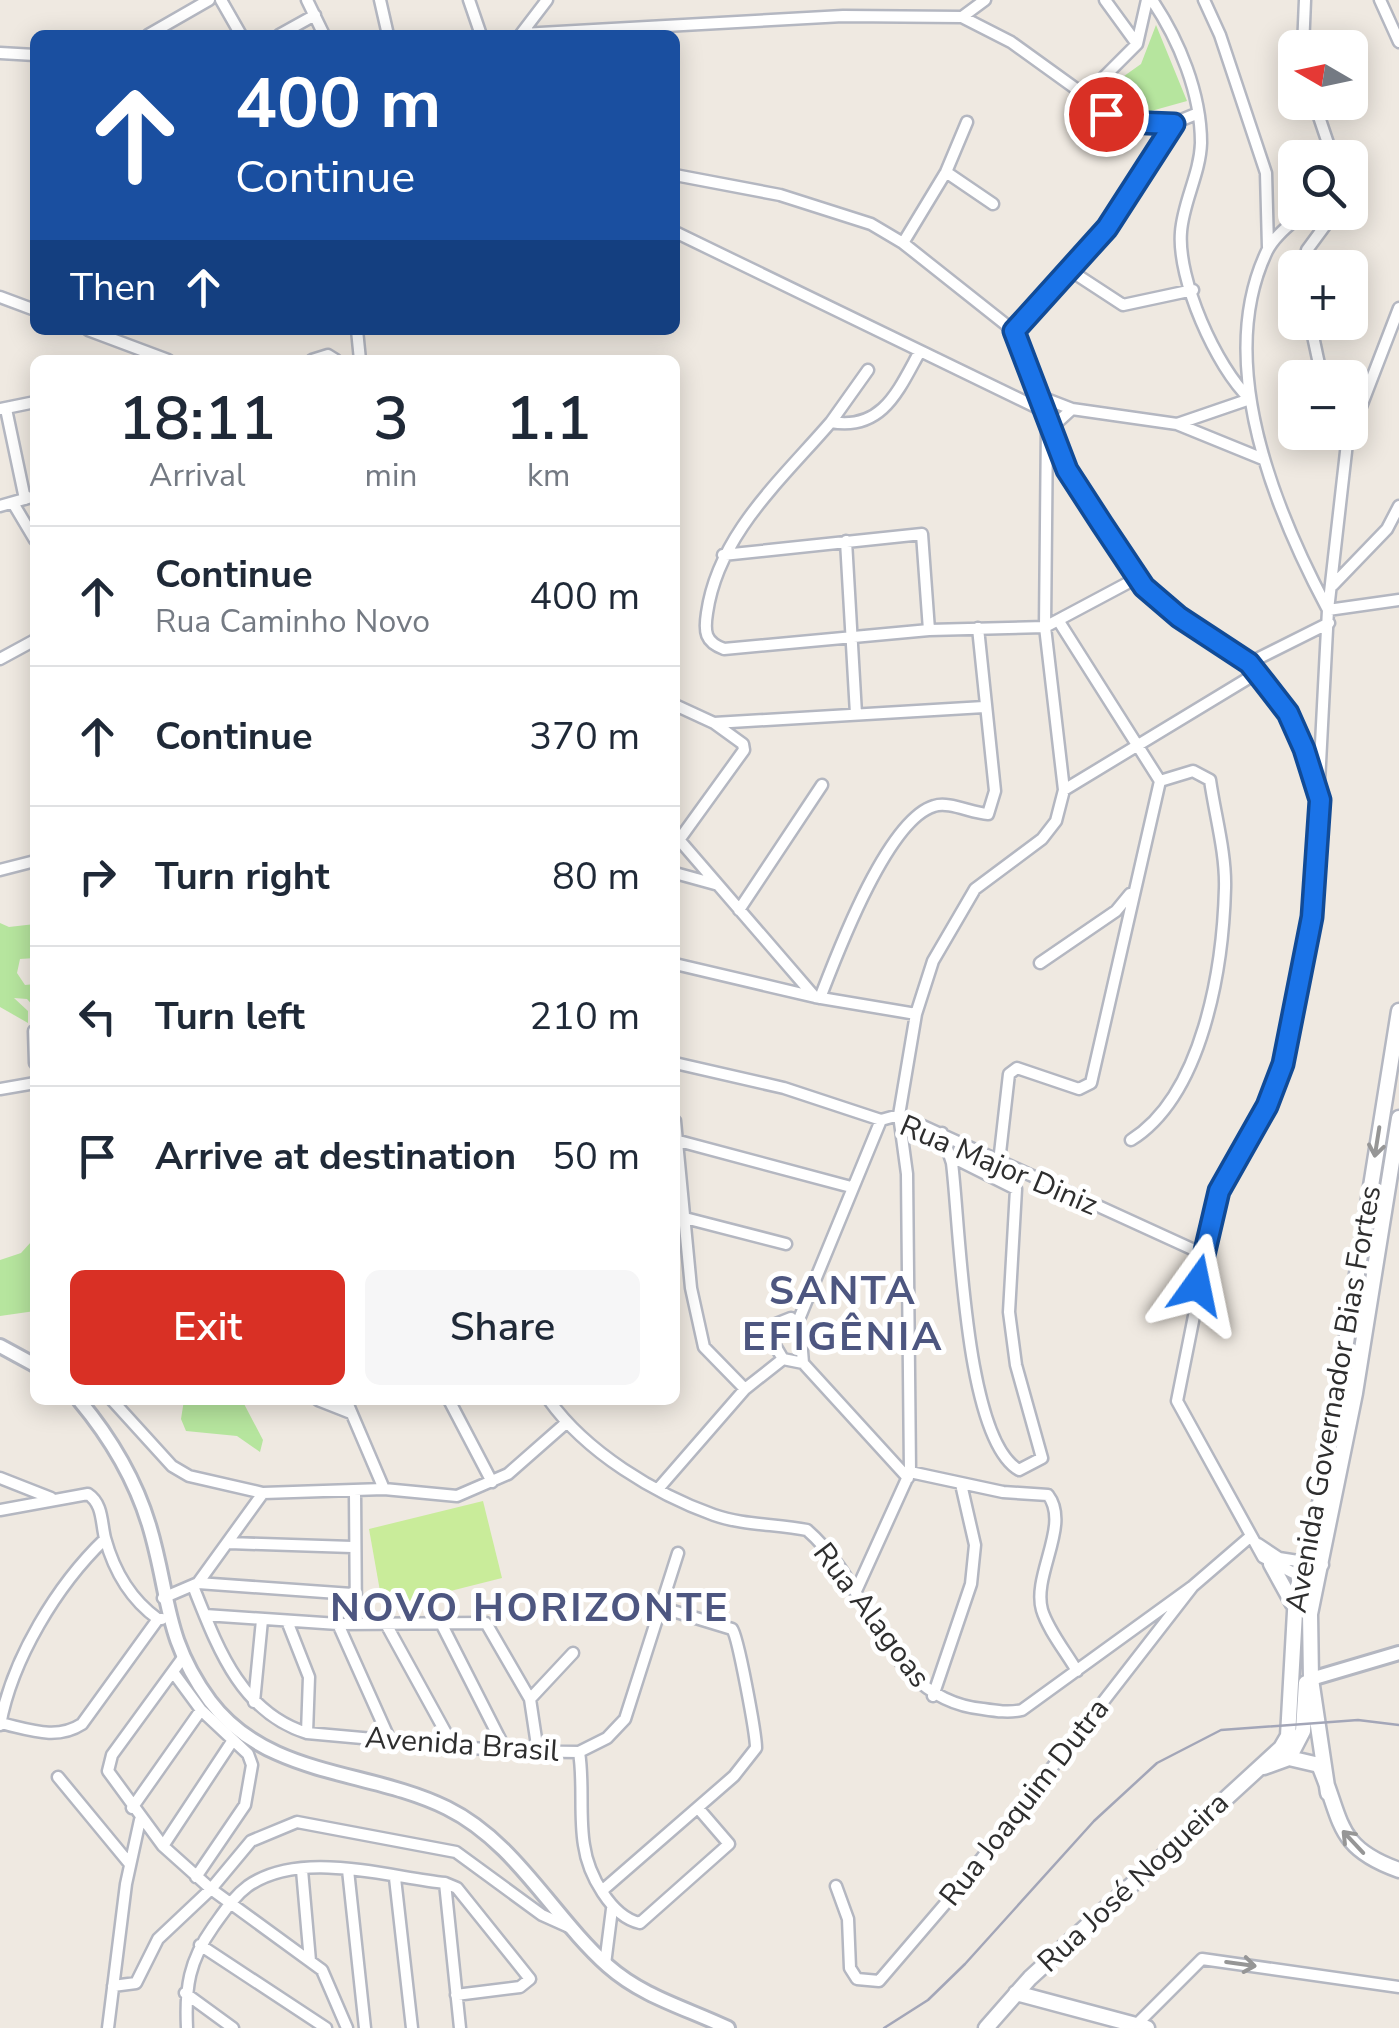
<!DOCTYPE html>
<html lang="en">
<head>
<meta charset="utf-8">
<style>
	:root { --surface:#fff; --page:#f6f6f7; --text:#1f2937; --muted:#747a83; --line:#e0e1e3; --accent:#d93025 }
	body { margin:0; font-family:"Nunito Sans",sans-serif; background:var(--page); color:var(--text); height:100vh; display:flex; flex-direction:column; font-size:38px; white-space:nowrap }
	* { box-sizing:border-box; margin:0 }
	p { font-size:32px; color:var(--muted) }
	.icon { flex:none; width:55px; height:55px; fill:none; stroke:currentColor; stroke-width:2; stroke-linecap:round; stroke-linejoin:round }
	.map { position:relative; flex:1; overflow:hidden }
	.drawer { position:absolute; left:30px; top:355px; width:650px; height:1050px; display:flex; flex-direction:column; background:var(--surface); border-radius:15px; box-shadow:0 5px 25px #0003 }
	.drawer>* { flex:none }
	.guide { position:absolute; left:30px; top:30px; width:650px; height:305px; border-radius:15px; box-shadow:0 5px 25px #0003; background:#1a4fa0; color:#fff; overflow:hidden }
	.needle { width:65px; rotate:279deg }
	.controls { position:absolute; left:1278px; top:30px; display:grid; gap:20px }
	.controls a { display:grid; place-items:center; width:90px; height:90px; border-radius:15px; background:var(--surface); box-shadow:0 5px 25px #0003; font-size:50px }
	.pin { position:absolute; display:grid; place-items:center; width:85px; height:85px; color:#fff; margin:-42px; border:5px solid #fff; border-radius:50%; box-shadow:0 2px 10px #0007 }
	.me { position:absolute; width:110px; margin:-55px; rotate:12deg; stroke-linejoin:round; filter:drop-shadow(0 0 8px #0008) }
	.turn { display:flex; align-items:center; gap:35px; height:210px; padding:0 40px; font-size:45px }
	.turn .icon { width:130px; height:130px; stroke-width:2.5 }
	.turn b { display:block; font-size:70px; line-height:85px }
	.then { display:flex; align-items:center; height:95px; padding:0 40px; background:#0003; gap:20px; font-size:38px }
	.eta { display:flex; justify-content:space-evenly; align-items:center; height:170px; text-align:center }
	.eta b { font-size:60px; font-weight:600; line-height:70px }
	.cta { display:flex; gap:20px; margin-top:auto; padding:20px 40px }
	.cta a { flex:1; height:115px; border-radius:15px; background:var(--accent); color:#fff; font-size:40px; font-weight:600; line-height:115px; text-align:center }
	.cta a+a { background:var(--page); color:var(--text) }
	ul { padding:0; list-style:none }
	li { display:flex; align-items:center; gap:30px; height:140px; padding:0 40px; border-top:2px solid var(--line) }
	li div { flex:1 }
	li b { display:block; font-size:38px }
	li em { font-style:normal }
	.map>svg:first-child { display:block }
	.green { fill:#b6e59e }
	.pitch { fill:#c9ec9a }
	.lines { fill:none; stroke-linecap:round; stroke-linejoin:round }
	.minor-casing { stroke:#b4b7c1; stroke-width:15 }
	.tertiary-casing { stroke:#b4b7c1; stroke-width:18 }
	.secondary-casing { stroke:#b4b7c1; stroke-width:19 }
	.minor { stroke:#fff; stroke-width:10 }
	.tertiary { stroke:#fff; stroke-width:12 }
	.secondary { stroke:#fff; stroke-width:14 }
	.rail { stroke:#a3a6b8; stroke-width:2.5 }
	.oneway { stroke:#969696 }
	.route-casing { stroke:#114b97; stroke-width:25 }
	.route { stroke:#1a73e8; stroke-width:18 }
	.labels { text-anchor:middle; stroke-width:10; stroke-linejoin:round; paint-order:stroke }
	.street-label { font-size:30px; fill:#2e2e2e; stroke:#fff }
	.district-label { font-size:40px; font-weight:bold; letter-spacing:2.5px; fill:#4d5680; stroke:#fff }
</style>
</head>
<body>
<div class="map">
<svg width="1399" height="2028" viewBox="0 0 1399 2028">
	<rect width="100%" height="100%" fill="#efe9e1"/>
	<!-- green -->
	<path class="green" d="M1156 25 1187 101 1144 113 1117 112 1103 91 1141 64Z
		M0 923 9 927 35 924V958L20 959 17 973 25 985 35 984V1008L27 999 14 998 28 1011V1023L0 1007Z
		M31 1242H35V1311L0 1316V1260L21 1253Z
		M184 1400H242L263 1440 260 1452 237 1436 186 1431 181 1419Z"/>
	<!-- pitch -->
	<path class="pitch" d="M483 1501 502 1578 383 1608 369 1529Z"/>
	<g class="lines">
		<!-- minor casing -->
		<g class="minor-casing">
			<path id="minor" d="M221 0 241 35
				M307 0 324 35
				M380 0 388 35
				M469 0 481 35
				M1105 0 1137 44
				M1152 0C1179 40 1201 93 1201 143 1200 174 1183 202 1181 232 1177 279 1216 367 1250 399
				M1204 0 1220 35 1266 173 1268 247
				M1380 0 1399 42
				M962 17 1011 42 1122 122 1174 123 1196 114
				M521 34 547 0
				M522 34 843 16 962 17 985 0
				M148 35 209 0
				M279 35 315 15
				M1303 48 1305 0
				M0 53 35 55
				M1084 97 1137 44 1147 0
				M1314 102 1333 158
				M946 172 993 204
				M675 175 780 195 871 224 903 243 1014 331 1067 470 1137 578 1179 617 1249 663 1287 713 1317 790
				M1304 212C1291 224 1275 235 1267 251 1214 362 1274 508 1327 608
				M675 232 1042 410
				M903 243 946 172 967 122
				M1304 268 1307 250 1335 212
				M1071 271 1123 305 1193 290
				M0 297 35 310
				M1310 322 1322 378
				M88 330 168 360
				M357 330 360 360
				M1014 331 1107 229 1174 123
				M919 353C898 391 882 431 831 422 781 480 718 535 707 613 704 632 705 642 724 649L929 630 1045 627 1137 578
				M312 360 328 355 336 360
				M1041 397 1072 409 1177 424 1250 399
				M1 409 35 402
				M6 409 25 499
				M831 422 868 370
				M1177 424 1263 459
				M1049 430 1072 409
				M13 503 35 540
				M0 506 35 496
				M846 541 856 714
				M723 555 922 534 929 630
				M1333 585 1387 529 1399 506
				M1328 610 1399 600
				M1058 620 1160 781
				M0 659 35 640
				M1249 663 1329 623
				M675 705 714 723 984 707
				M1064 790 1257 673
				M675 835 814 996
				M679 840 744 750 743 744 714 723
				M0 870 35 861
				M675 873 715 884
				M739 910 822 785
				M1040 963 1116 911 1130 894
				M675 964 815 997 916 1014
				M820 998C837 954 887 820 934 806 949 801 971 813 988 814L995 791 978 628
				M34 1031 35 1063
				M675 1063 784 1088 881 1120 899 1115 1203 1254
				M0 1089 35 1083
				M675 1121 691 1288 704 1347 745 1389
				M942 1133 952 1163C960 1225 964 1439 1019 1470L1042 1458 1016 1365 1009 1312 1016 1189 950 1156
				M675 1140 851 1187
				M1131 1140C1203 1095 1223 967 1225 888 1226 853 1215 815 1210 780L1193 771 1160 781
				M999 1162 1009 1074 1017 1068 1079 1089 1091 1083 1160 781
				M685 1218 786 1244
				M791 1318 801 1339 803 1363 783 1359 770 1337 771 1326Z
				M797 1324 881 1120
				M803 1363 908 1478
				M112 1400 172 1466 189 1476 263 1493 384 1489 457 1496 508 1474 566 1423
				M318 1400 351 1413
				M346 1400 384 1489
				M449 1400 492 1482
				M549 1400C586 1452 655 1494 714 1515 742 1525 777 1524 807 1530 873 1587 884 1699 983 1709 996 1711 1009 1713 1022 1710L1193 1586
				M910 1472 1003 1492 1048 1495C1071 1525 1032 1575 1042 1610 1048 1630 1066 1652 1077 1671
				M0 1478 51 1498
				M658 1489 745 1389 783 1359
				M355 1493 356 1624
				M0 1510 88 1494C103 1504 101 1522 105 1538 114 1571 130 1599 158 1619
				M229 1543 352 1547
				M1258 1544 1279 1558 1323 1565
				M1305 1579 1263 1557 1177 1401 1219 1191 1267 1106 1283 1064 1312 917 1328 610 1347 443 1399 308
				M198 1583 352 1594
				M193 1586C217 1646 240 1712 307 1733L506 1751 579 1752 607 1738 625 1719 678 1553
				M856 1591 910 1472 907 1174 899 1115 916 1014 933 961 975 889 1042 839 1056 821 1064 790 1045 627 1047 424
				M163 1598 198 1583 263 1493
				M205 1615 338 1624 486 1623 530 1699 538 1752
				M287 1621 309 1677 307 1733
				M338 1624 389 1738
				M386 1624 452 1744
				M442 1625 506 1751
				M182 1659 112 1755 108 1771 163 1846 211 1889 322 1970 347 2028
				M173 1672 201 1710 248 1754 252 1765 245 1805 196 1877
				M933 1696 971 1584 975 1545 961 1484
				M530 1699 573 1653
				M254 1702 262 1620
				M0 1723C28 1729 56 1741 82 1724L158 1619H162
				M0 1725C12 1659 57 1585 105 1539
				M579 1752C584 1783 579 1815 584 1845 588 1874 611 1917 640 1923L729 1844 698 1808
				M58 1777 129 1863
				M132 1808 201 1710
				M163 1846 233 1740
				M302 1870 310 1961
				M348 1870 365 2028
				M395 1878 412 2028
				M445 1883 460 2028
				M836 1886 848 1919 850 1968 857 1979 879 1981 957 1890 1193 1586 1251 1536
				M604 1889 734 1776 756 1748C756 1734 738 1636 732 1629L663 1608
				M200 1945 326 2028
				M605 1964 612 1909
				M113 1986 136 1983 158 1939 211 1889 251 1841 297 1822 456 1852 542 1915 571 1928
				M185 1993 233 2028
				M1136 2025 1202 1959 1399 1987
				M108 2028 126 1884 140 1820
				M187 2028C185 1987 189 1961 213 1927 224 1912 233 1897 248 1886 301 1849 387 1877 445 1883L457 1888 530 1979 520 1987 456 1995"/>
		</g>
		<!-- tertiary casing -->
		<g class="tertiary-casing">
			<path id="tertiary" d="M0 1346 35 1365
				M79 1400C109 1436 135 1479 149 1525 170 1594 163 1637 210 1701 268 1778 368 1769 447 1808 516 1842 552 1916 608 1966 643 1997 686 2008 728 2028
				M1311 1679 1399 1653"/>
		</g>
		<!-- secondary casing -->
		<g class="secondary-casing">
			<path id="secondary" d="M1271 1564 1293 1604
				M1289 1758 1303 1731 1306 1683
				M1264 1767 1289 1758 1319 1765C1343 1820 1334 1847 1399 1870
				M1328 1793 1311 1679 1310 1614 1355 1393 1399 1118
				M1016 1993 1147 2028
				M986 2028 1030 1978 1281 1748 1288 1736 1296 1594 1321 1499 1399 1011"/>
		</g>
		<!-- minor -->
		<use href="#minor" class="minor"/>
		<!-- tertiary -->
		<use href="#tertiary" class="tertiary"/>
		<!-- secondary -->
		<use href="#secondary" class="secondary"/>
		<!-- rail -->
		<path class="rail" d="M884 2028 928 2000 965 1964 1094 1821 1157 1763 1221 1730 1358 1720 1399 1725"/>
	</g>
	<!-- one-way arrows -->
	<defs><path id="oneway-shaft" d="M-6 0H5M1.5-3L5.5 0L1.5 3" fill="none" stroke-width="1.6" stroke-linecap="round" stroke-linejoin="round" transform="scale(2.5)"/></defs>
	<g class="oneway">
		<use href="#oneway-shaft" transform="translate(1377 1142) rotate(99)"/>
		<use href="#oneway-shaft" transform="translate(1353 1842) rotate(-133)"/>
		<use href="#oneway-shaft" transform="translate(1241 1964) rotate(8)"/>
	</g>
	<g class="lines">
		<!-- route casing -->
		<g class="route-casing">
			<path id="route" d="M1106 114 1122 122 1174 124 1107 228 1014 331 1067 470 1102 524 1144 587 1179 617 1249 663 1264 682 1288 713 1304 749 1320 800 1312 917 1283 1064 1267 1106 1219 1191 1197 1285"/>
		</g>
		<!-- route -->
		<use href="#route" class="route"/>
	</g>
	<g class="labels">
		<!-- street labels -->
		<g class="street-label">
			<text transform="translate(999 1165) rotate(23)" y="10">Rua Major Diniz</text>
			<text transform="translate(1333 1399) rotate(-80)" y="10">Avenida Governador Bias Fortes</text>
			<text transform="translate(872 1615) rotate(53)" y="10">Rua Alagoas</text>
			<text transform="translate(462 1744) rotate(4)" y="10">Avenida Brasil</text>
			<text transform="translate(1024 1802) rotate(-52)" y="10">Rua Joaquim Dutra</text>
			<text transform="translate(1133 1882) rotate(-43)" y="10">Rua José Nogueira</text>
		</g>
		<!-- district labels -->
		<g class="district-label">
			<text x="843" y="1304">SANTA<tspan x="843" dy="46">EFIGÊNIA</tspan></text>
			<text x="530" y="1621">NOVO HORIZONTE</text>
		</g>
	</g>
</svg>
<div class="controls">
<a><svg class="needle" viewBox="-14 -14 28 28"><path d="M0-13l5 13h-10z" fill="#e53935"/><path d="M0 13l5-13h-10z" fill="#747a83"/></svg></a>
<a><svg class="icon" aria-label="search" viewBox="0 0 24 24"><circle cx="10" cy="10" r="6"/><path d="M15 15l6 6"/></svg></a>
<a>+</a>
<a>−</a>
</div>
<div class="pin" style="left:1106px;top:114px;background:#d93025"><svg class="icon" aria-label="arrive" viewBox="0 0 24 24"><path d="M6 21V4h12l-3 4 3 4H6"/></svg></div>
<svg class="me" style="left:1197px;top:1285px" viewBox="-20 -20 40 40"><path d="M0-17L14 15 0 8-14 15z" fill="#1a73e8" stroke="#fff" stroke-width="4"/></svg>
<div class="guide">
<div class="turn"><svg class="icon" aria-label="ahead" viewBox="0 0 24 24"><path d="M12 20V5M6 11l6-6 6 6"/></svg><div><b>400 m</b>Continue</div></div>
<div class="then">Then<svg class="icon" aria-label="ahead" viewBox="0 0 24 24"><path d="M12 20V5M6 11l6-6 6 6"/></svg></div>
</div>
<section class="drawer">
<div class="eta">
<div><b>18:11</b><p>Arrival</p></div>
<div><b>3</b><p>min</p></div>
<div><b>1.1</b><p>km</p></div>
</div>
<ul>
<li><svg class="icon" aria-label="ahead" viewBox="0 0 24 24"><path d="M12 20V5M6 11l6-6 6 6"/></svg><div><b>Continue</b><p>Rua Caminho Novo</p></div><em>400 m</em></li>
<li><svg class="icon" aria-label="ahead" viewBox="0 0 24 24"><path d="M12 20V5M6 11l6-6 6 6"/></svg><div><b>Continue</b></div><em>370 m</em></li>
<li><svg class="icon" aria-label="right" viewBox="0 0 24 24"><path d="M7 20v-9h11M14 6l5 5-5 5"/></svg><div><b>Turn right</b></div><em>80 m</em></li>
<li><svg class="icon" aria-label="left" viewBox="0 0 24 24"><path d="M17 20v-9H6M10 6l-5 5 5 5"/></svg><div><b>Turn left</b></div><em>210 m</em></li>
<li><svg class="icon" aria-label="arrive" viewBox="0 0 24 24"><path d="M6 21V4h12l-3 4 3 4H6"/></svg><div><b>Arrive at destination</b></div><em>50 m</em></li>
</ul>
<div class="cta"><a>Exit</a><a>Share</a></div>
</section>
</div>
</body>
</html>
